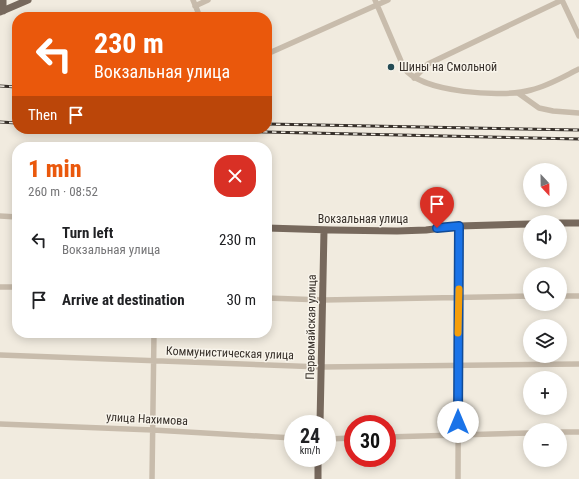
<!DOCTYPE html>
<html lang="en">
<head>
<meta charset="utf-8">
<style>
	:root { --surface:#fff; --page:#f6f6f6; --text:#202124; --muted:#757577; --accent:#ea580c }
	body { margin:0; font-family:"Roboto Condensed",sans-serif; background:var(--page); color:var(--text); height:100vh; display:flex; flex-direction:column; font-size:15px; white-space:nowrap }
	* { box-sizing:border-box; margin:0 }
	p { font-size:13px; color:var(--muted) }
	.icon { flex:none; width:22px; height:22px; fill:none; stroke:currentColor; stroke-width:2; stroke-linecap:round; stroke-linejoin:round }
	.map { position:relative; flex:1; overflow:hidden }
	.panel { position:absolute; left:12px; top:142px; width:260px; height:196px; display:flex; flex-direction:column; background:var(--surface); border-radius:16px; box-shadow:0 2px 10px #0003 }
	.panel>* { flex:none }
	.top-card { position:absolute; left:12px; top:12px; width:260px; height:122px; border-radius:16px; box-shadow:0 2px 10px #0003; background:#ea580c; color:#fff; overflow:hidden }
	.needle { width:26px; rotate:158deg }
	.tools { position:absolute; left:523px; top:163px; display:grid; gap:8px }
	.tools a { display:grid; place-items:center; width:44px; height:44px; border-radius:50%; background:var(--surface); box-shadow:0 2px 10px #0003; font-size:20px }
	.speed { position:absolute; left:284px; top:415px; display:flex; gap:8px; font-size:20px; font-weight:700; text-align:center }
	.speed>* { display:grid; place-content:center; width:52px; height:52px; border-radius:50%; background:var(--surface); box-shadow:0 2px 10px #0003; line-height:1 }
	.speed small { font-size:10px; font-weight:400 }
	.speed .limit { border:6px solid #d22; background:#fff; color:#111 }
	.pin { position:absolute; display:grid; place-items:center; width:34px; height:34px; color:#fff; margin:-41px -17px; border-radius:50% 50% 50% 0; rotate:-45deg; box-shadow:0 0 4px #0007 }
	.pin .icon { rotate:45deg }
	.me { position:absolute; width:44px; margin:-22px; rotate:0deg; stroke-linejoin:round; filter:drop-shadow(0 0 3px #0008) }
	.turn { display:flex; align-items:center; gap:14px; height:84px; padding:0 16px; font-size:18px }
	.turn .icon { width:52px; height:52px; stroke-width:2.5 }
	.turn b { display:block; font-size:28px; line-height:34px }
	.then { display:flex; align-items:center; height:38px; padding:0 16px; background:#0003; gap:8px; font-size:15px }
	.round { display:grid; place-items:center; flex:none; width:42px; height:42px; border-radius:16px; background:var(--page) }
	.summary { display:flex; align-items:center; justify-content:space-between; height:68px; padding:0 16px }
	h1 { font-size:24px; font-weight:800; line-height:30px; color:var(--accent) }
	ul { padding:0; list-style:none }
	li { display:flex; align-items:center; gap:12px; height:60px; padding:0 16px }
	li div { flex:1 }
	li b { display:block; font-size:15px }
	li em { font-style:normal }
	.map>svg:first-child { display:block }
	.lines { fill:none; stroke-linecap:round; stroke-linejoin:round }
	.minor { stroke:#c8bcac; stroke-width:5.5 }
	.major { stroke:#77695d; stroke-width:7 }
	.rail-casing { stroke:#37302a; stroke-width:3 }
	.rail { stroke:#f8f4eb; stroke-width:1.5; stroke-dasharray:4.5; stroke-linecap:butt }
	.route-casing { stroke:#114b97; stroke-width:10 }
	.route { stroke:#1a73e8; stroke-width:7 }
	.slow { stroke:#f59e0b; stroke-width:7 }
	.poi-dot { fill:#244b54; stroke:#f8f4eb; stroke-width:1.5 }
	.labels { text-anchor:middle; stroke-width:3; stroke-linejoin:round; paint-order:stroke }
	.poi-label { font-size:12px; fill:#37302a; stroke:#f8f4eb; text-anchor:start }
	.street-label { font-size:12px; fill:#37302a; stroke:#f8f4eb }
</style>
</head>
<body>
<div class="map">
<svg width="579" height="479" viewBox="0 0 579 479">
	<rect width="100%" height="100%" fill="#f1ebdf"/>
	<g class="lines">
		<!-- minor -->
		<path class="minor" d="M193 0 200 17
			M375 0 404 68C421 93 504 98 531 90 548 86 563 77 579 69
			M562 0 579 36
			M195 6 208 0
			M267 54 388 0
			M414 78 428 64 562 0
			M518 93 539 108 553 111 579 113
			M0 216 17 217
			M0 287H17
			M560 296H579
			M267 298 323 300 530 296
			M0 355 322 367 579 364
			M0 424 153 430 293 438
			M560 432H579
			M387 437 530 433
			M327 439 353 438
			M152 479 154 333
			M458 479 459 226"/>
		<!-- major -->
		<path class="major" d="M3 11V0
			M0 12 28 0
			M560 223H579
			M267 228 332 230 397 231 426 230 459 226 530 224
			M320 424 324 230
			M318 479V458"/>
		<!-- rail casing -->
		<g class="rail-casing">
			<path id="rail" d="M0 86 17 87
				M0 122 17 123
				M267 124 579 130
				M137 129 579 139"/>
		</g>
		<!-- rail -->
		<use href="#rail" class="rail"/>
	</g>
	<g class="lines">
		<!-- route casing -->
		<g class="route-casing">
			<path id="route" d="M437 228 459 226 458 422"/>
		</g>
		<!-- route -->
		<use href="#route" class="route"/>
		<!-- slow -->
		<path class="slow" d="M458 333 459 289"/>
	</g>
	<!-- markers -->
	<circle class="poi-dot" cx="391" cy="67" r="4"/>
	<g class="labels">
		<!-- poi labels -->
		<g class="poi-label">
			<text x="399" y="71">Шины на Смольной</text>
		</g>
		<!-- street labels -->
		<g class="street-label">
			<text x="363" y="223">Вокзальная улица</text>
			<text transform="translate(311 327) rotate(-89)" y="4">Первомайская улица</text>
			<text transform="translate(230 353) rotate(2)" y="4">Коммунистическая улица</text>
			<text transform="translate(147 419) rotate(3)" y="4">улица Нахимова</text>
		</g>
	</g>
</svg>
<div class="tools">
<a><svg class="needle" viewBox="-14 -14 28 28"><path d="M0-13l5 13h-10z" fill="#e53935"/><path d="M0 13l5-13h-10z" fill="#757577"/></svg></a>
<a><svg class="icon" aria-label="sound" viewBox="0 0 24 24"><path d="M4 9h4l5-4v14l-5-4H4zM17 9q2 3 0 6"/></svg></a>
<a><svg class="icon" aria-label="search" viewBox="0 0 24 24"><circle cx="10" cy="10" r="6"/><path d="M15 15l6 6"/></svg></a>
<a><svg class="icon" aria-label="layers" viewBox="0 0 24 24"><path d="M12 4l9 5-9 5-9-5zM3 14l9 5 9-5"/></svg></a>
<a>+</a>
<a>−</a>
</div>
<div class="speed"><div>24<small>km/h</small></div><div class="limit">30</div></div>
<div class="pin" style="left:437px;top:228px;background:#d93025"><svg class="icon" aria-label="arrive" viewBox="0 0 24 24"><path d="M6 21V4h12l-3 4 3 4H6"/></svg></div>
<svg class="me" style="left:458px;top:422px" viewBox="-20 -20 40 40"><circle r="19" fill="#fff"/><path d="M0-13L10 11 0 6-10 11z" fill="#1a73e8"/></svg>
<div class="top-card">
<div class="turn"><svg class="icon" aria-label="left" viewBox="0 0 24 24"><path d="M17 20v-9H6M10 6l-5 5 5 5"/></svg><div><b>230 m</b>Вокзальная улица</div></div>
<div class="then">Then<svg class="icon" aria-label="arrive" viewBox="0 0 24 24"><path d="M6 21V4h12l-3 4 3 4H6"/></svg></div>
</div>
<section class="panel">
<div class="summary"><div><h1>1 min</h1><p>260 m · 08:52</p></div><a class="round" style="background:#d93025;color:#fff"><svg class="icon" aria-label="close" viewBox="0 0 24 24"><path d="M6 6l12 12M18 6L6 18"/></svg></a></div>
<ul>
<li><svg class="icon" aria-label="left" viewBox="0 0 24 24"><path d="M17 20v-9H6M10 6l-5 5 5 5"/></svg><div><b>Turn left</b><p>Вокзальная улица</p></div><em>230 m</em></li>
<li><svg class="icon" aria-label="arrive" viewBox="0 0 24 24"><path d="M6 21V4h12l-3 4 3 4H6"/></svg><div><b>Arrive at destination</b></div><em>30 m</em></li>
</ul>
</section>
</div>
</body>
</html>
